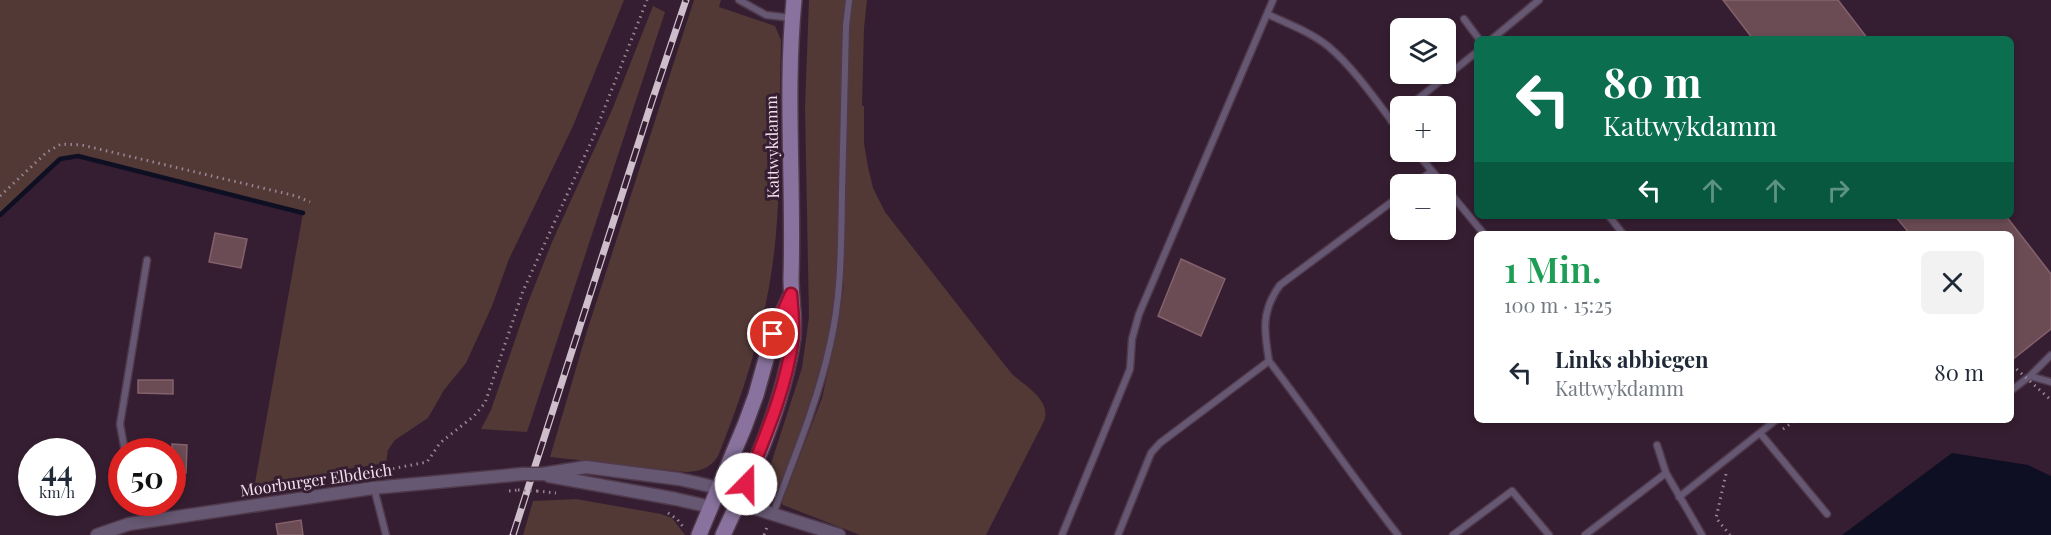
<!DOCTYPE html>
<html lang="de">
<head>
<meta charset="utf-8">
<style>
	:root { --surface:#fff; --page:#f2f2f3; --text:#1f2937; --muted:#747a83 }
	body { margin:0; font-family:"Playfair Display",serif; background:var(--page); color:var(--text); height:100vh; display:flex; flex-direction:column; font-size:22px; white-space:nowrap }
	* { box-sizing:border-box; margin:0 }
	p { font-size:20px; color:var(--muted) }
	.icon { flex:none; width:33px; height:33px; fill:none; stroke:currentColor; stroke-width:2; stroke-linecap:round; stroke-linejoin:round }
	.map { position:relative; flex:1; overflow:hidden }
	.sheet { position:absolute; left:1474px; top:231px; width:540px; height:192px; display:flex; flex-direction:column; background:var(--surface); border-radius:9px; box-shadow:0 3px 9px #0003 }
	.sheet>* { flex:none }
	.banner { position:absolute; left:1474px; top:36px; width:540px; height:183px; border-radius:9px; box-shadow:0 3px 9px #0003; background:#0b6e4f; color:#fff; overflow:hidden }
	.fabs { position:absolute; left:1390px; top:18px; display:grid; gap:12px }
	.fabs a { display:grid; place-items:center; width:66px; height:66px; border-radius:9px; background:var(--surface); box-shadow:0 3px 9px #0003; font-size:30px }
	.speed { position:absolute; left:18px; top:438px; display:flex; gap:12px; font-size:30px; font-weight:700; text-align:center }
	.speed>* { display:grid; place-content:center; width:78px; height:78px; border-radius:50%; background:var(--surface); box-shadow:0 3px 9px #0003; line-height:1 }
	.speed small { font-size:15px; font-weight:400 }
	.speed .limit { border:9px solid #d22; background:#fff; color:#111 }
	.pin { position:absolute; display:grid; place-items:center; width:51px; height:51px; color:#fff; margin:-26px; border:3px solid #fff; border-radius:50%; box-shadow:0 2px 6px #0007 }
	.me { position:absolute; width:66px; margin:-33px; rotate:22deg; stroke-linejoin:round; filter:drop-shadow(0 0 4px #0008) }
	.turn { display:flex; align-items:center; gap:21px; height:126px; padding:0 30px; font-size:27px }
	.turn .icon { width:78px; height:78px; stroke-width:2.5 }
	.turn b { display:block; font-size:42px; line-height:51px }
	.lanes { display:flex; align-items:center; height:57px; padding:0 30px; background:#0003; justify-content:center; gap:30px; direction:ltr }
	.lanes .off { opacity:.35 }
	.round { display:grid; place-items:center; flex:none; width:63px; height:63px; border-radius:9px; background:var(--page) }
	.head { display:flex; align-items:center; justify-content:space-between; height:102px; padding:0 30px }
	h1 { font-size:36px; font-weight:600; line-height:45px; color:#1e9e55 }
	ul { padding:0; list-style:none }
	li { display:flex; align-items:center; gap:18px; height:78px; padding:0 30px }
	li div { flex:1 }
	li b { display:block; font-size:22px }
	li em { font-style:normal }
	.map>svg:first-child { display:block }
	.green { fill:#523936 }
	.water { fill:#0f0f24 }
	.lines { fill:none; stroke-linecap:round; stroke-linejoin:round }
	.stream { stroke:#0f0f24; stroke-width:4.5 }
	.building { fill:#6b4c55; stroke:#84616b; stroke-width:1.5 }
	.service-casing { stroke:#4f394b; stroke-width:9 }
	.minor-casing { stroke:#4f394b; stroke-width:15 }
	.secondary-casing { stroke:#4f394b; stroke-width:18 }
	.path { stroke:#998696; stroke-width:3; stroke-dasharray:1.5 4.5; stroke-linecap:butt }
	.service { stroke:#665873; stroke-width:6 }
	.minor { stroke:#665873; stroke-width:12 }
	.secondary { stroke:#89739e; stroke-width:15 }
	.rail-casing { stroke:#cebdcb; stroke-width:7 }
	.rail { stroke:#351e31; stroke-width:4.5; stroke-dasharray:14; stroke-linecap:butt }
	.minor-bridge-casing { stroke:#4f394b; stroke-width:15; stroke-linecap:butt }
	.path-bridge { stroke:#998696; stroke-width:3; stroke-dasharray:1.5 4.5; stroke-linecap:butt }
	.minor-bridge { stroke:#665873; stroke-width:12 }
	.route-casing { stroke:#92132f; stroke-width:15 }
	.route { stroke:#e11d48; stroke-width:10 }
	.labels { text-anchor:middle; stroke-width:6; stroke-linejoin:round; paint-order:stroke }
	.street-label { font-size:16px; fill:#f1e1ee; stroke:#351e31 }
</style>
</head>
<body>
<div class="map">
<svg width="2051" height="535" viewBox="0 0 2051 535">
	<rect width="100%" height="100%" fill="#351e31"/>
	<!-- green -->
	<path class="green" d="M0 0H624L573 126 509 259 492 306 466 363 444 390 428 418 395 440 388 450 386 463 328 472 319 487 253 494 303 213 78 156 60 159 0 215Z
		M694 0H721L719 7 775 26 781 40C779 108 782 177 775 245 767 319 746 387 718 456 710 469 700 471 686 472L550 457 587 331Z
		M809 0H867L864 28 862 106H864V143L868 167 873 188 885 212 1000 359C1004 364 1008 369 1012 374 1025 386 1052 400 1044 421L986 535H860L783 505 782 502 822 398 838 327 844 285 836 282 827 345 802 429 775 496 769 490 767 476 802 368 809 317 805 108Z
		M653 6 665 12 527 432 481 429 491 410 527 305 552 242 612 110Z
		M576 499 661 514 672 518 685 535H523L533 501Z"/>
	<!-- water -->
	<path class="water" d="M1952 453 2028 465 2051 476V535H1842Z"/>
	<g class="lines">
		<!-- stream -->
		<path class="stream" d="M0 215 60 159 78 156 303 213"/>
	</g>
	<!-- building -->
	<path class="building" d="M1723 0H1838L1868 39H1753Z
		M1895 216H2006L2051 274V329L2012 360V234H1910Z
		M215 233 247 239 241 268 209 262Z
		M1181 259 1225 279 1201 336 1158 316Z
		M138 380H173V394L138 393Z
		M172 444 187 445 186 473H172Z
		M301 520 303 535H278L276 524Z"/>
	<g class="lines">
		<!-- service casing -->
		<g class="service-casing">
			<path id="service" d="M739 0 766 15 792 18
				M1267 14 1273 0
				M1464 19 1479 39
				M1492 39 1539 0
				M1409 106 1478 51
				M1391 121 1401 113
				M1416 152 1443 184
				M1415 184 1432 171
				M1446 188 1484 234
				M1609 216 1623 234
				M1269 361C1264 331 1261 311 1280 285L1401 195
				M2030 376 2051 355
				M2012 390 2030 376 2051 382
				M1760 433 1827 514
				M1657 445 1666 473 1702 535
				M125 452 120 424 147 260
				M374 488 386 535
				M1679 497 1776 420
				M143 502 151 521
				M773 514C794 458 817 404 830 345 842 294 841 243 842 191 843 136 845 81 846 26L849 0
				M1062 535 1130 369 1132 339 1139 314 1267 14C1288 24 1311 32 1329 47 1356 70 1379 105 1401 133
				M1118 535 1151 453 1160 443 1269 361C1313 418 1353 478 1398 535
				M1453 535 1512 491 1549 535
				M1585 535 1666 473"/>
		</g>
		<!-- minor casing -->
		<g class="minor-casing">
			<path id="minor" d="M542 474 586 467 679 479 719 488
				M549 476 676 499 711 507
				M738 503 839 535
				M97 535 129 524 373 488 523 474"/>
		</g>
		<!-- secondary casing -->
		<g class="secondary-casing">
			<path id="secondary" d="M699 535 745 425 756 395 773 334 790 297
				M723 535C752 473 783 406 793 338 795 319 791 298 791 278 794 185 785 93 794 0"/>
		</g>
		<!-- path -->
		<path class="path" d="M0 196 47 152 61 144 82 145 296 196 310 202
			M1783 429 1796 420
			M383 474 386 470 427 462 440 443 474 416 485 403 523 291 592 140 647 0
			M1726 474 1716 518 1730 535
			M509 491 518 490
			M537 491 556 493
			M668 513 677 519 685 529
			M764 535 767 527"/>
		<!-- service -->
		<use href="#service" class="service"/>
		<!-- minor -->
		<use href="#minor" class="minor"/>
		<!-- secondary -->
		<use href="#secondary" class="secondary"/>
		<!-- rail casing -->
		<g class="rail-casing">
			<path id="rail" d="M513 535 652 101 686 0"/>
		</g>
		<!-- rail -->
		<use href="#rail" class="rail"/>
		<!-- minor-bridge casing -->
		<g class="minor-bridge-casing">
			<path id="minor-bridge" d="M523 474H542"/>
		</g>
		<!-- path-bridge -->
		<path class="path-bridge" d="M2012 365 2051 400
			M518 490 537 491"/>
		<!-- minor-bridge -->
		<use href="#minor-bridge" class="minor-bridge"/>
	</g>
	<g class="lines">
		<!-- route casing -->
		<g class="route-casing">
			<path id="route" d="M746 484C765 437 787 387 793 336 794 323 792 308 791 294L773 334"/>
		</g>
		<!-- route -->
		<use href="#route" class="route"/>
	</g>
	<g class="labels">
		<!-- street labels -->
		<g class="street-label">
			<text transform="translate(772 147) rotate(-91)" y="6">Kattwykdamm</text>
			<text transform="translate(316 480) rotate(-8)" y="6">Moorburger Elbdeich</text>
		</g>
	</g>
</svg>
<div class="fabs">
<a><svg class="icon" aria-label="layers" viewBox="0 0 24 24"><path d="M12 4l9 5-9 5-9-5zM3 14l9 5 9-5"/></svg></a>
<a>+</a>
<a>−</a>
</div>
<div class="speed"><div>44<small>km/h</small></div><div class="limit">50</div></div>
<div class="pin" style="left:773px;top:334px;background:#d93025"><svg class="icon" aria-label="arrive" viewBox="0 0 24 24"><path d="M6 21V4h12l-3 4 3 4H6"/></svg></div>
<svg class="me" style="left:746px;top:484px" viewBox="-20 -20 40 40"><circle r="19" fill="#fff"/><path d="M0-13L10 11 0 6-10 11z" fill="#e11d48"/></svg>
<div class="banner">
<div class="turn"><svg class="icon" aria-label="left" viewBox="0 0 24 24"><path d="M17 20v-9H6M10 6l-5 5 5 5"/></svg><div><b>80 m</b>Kattwykdamm</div></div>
<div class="lanes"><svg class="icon" aria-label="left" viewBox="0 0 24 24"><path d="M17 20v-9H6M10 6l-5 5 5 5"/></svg><svg class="icon off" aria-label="ahead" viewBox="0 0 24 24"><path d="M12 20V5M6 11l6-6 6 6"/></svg><svg class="icon off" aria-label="ahead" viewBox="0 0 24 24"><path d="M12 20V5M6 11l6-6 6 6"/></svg><svg class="icon off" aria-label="right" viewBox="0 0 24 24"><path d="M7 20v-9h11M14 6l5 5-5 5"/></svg></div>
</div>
<section class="sheet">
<div class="head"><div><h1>1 Min.</h1><p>100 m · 15:25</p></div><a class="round"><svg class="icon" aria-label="close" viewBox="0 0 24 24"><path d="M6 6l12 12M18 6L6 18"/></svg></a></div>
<ul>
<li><svg class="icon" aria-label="left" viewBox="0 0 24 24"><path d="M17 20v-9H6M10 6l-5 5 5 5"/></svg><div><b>Links abbiegen</b><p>Kattwykdamm</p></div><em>80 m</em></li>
</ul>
</section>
</div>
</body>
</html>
